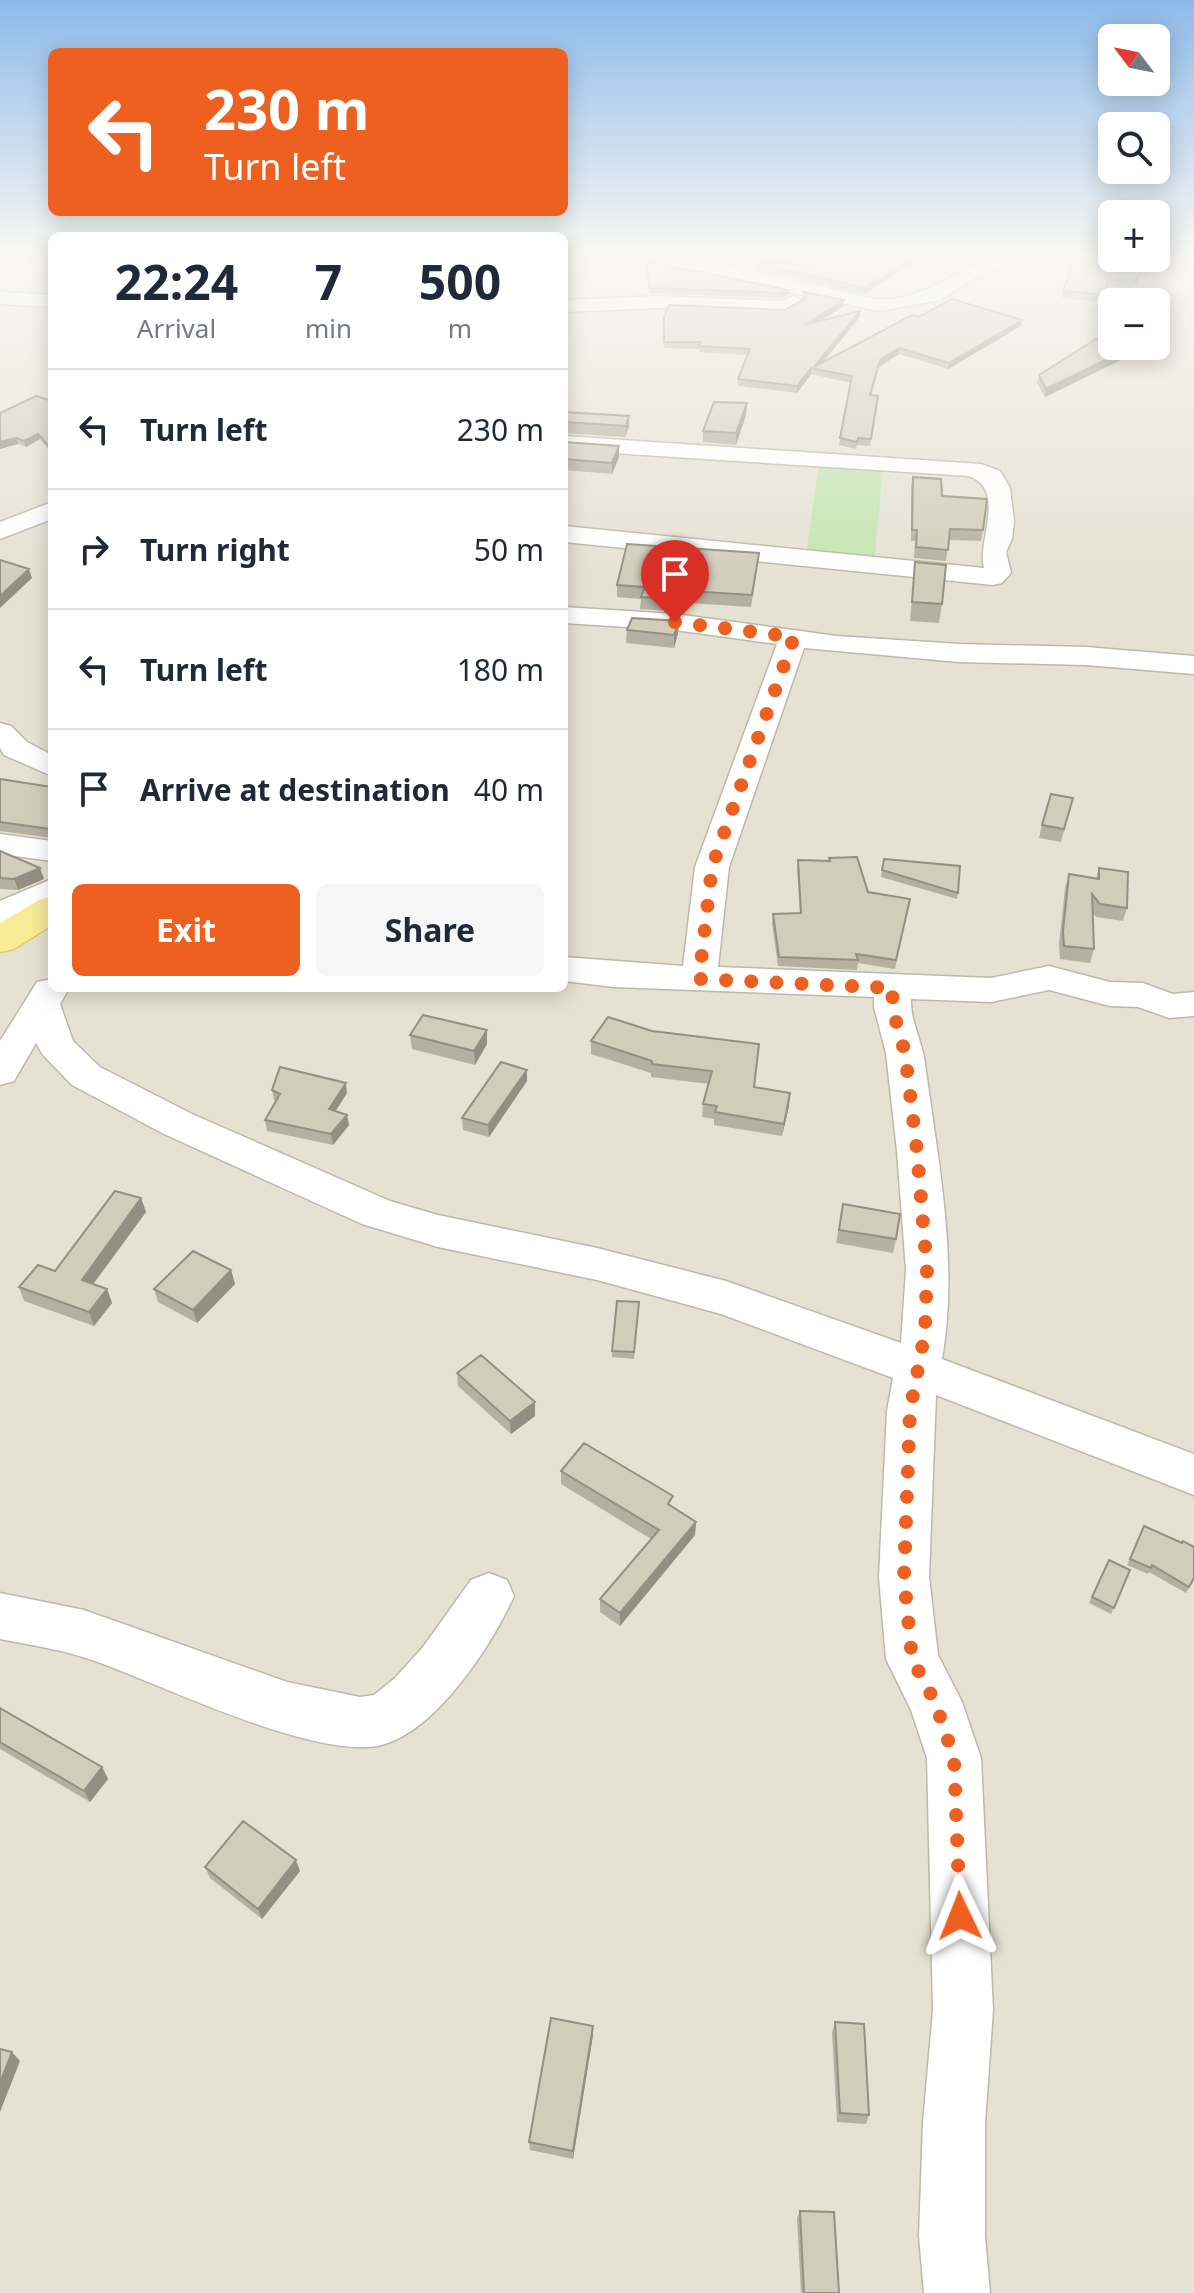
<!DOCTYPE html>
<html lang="en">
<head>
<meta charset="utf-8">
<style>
	:root { --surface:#fff; --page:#f6f6f7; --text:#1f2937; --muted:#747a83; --line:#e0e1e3; --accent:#ee6020 }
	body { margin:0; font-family:"Noto Sans",sans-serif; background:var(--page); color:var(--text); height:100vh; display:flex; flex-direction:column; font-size:30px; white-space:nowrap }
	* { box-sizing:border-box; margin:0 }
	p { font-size:26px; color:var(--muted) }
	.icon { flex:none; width:44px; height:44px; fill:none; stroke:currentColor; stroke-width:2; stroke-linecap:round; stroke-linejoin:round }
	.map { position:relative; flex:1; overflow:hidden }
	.drawer { position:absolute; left:48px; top:232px; width:520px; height:760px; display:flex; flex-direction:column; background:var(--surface); border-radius:12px; box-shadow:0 4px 20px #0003 }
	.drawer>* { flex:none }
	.banner { position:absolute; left:48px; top:48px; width:520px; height:168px; border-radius:12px; box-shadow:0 4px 20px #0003; background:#ee6020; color:#fff; overflow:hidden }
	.needle { width:52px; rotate:302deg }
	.tools { position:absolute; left:1098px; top:24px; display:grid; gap:16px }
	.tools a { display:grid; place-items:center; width:72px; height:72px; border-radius:12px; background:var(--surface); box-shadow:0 4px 20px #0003; font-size:40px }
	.pin { position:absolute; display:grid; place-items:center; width:68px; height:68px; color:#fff; margin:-82px -34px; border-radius:50% 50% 50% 0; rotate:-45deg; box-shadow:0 0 8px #0007 }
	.pin .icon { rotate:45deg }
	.me { position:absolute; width:88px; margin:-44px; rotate:358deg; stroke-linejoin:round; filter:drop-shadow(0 0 6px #0008) }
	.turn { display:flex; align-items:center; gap:28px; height:168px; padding:0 24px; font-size:36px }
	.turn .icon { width:104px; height:104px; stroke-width:2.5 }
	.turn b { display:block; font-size:56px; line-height:68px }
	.eta { display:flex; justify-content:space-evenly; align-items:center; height:136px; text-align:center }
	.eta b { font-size:48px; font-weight:700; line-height:56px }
	.button { display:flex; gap:16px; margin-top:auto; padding:16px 24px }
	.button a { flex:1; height:92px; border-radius:12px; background:var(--accent); color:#fff; font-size:32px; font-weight:700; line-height:92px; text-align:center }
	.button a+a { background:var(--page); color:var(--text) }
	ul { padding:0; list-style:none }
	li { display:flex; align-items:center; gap:24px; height:120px; padding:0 24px; border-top:2px solid var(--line) }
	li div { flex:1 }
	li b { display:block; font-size:30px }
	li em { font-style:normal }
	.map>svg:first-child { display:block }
	.residential { fill:#e5e2d3; fill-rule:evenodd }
	.green { fill:#c4e4b0 }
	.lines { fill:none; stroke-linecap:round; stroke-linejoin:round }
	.minor-casing { stroke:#bcb9a8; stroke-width:3 }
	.major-casing { stroke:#dccc68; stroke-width:3 }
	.minor { fill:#fff; fill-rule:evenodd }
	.major { fill:#f8ec97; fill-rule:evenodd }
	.wall { fill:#b5b0a1 }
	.shaded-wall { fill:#939083 }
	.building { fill:#d2cdbb; stroke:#939083; stroke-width:2 }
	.route { stroke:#ee6020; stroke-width:14; stroke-dasharray:0 25.2 }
</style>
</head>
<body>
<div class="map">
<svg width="1194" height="2293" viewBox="0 0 1194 2293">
	<rect width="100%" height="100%" fill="#f2f0e5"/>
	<!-- residential -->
	<path class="residential" d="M0 257H52V988H564V257H1194V2293H0ZM1112 302H1156V346H1112Z"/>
	<!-- green -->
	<path class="green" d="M819 465 883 469 874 562 806 555Z"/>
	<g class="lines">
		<!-- minor casing -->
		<g class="minor-casing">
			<path id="minor" d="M642 257C705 255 768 276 829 288 845 292 862 297 877 299 932 303 963 255 1022 257L1019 261 975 278 940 300 879 311 652 263Z
				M0 292 52 295V307L0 304Z
				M658 296 781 301 794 296 804 302 785 313 658 308 564 312V300Z
				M564 436 981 464 1000 471 1010 488 1014 522 1012 539 1006 552 1011 573 1002 583 993 585 564 542V526L984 568C977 540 1007 490 969 476L564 450Z
				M52 502V519L0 539V522Z
				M564 607 675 614 837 636 959 644 1086 647 1194 656V674L1086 665 959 662 804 648 729 867 718 967 991 978 1049 966 1110 982 1143 983 1173 994 1194 992V1016L1169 1018 1138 1007 1110 1006 1049 990 991 1002 911 999C910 1021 923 1043 925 1064 938 1160 959 1263 942 1359L1194 1454V1495L936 1395 929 1577 938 1655 962 1702 981 1758 993 2010 985 2123V2236L990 2293H924L919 2236 923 2123 933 2010 927 1758 911 1710 886 1659 879 1577 887 1411 893 1378 721 1314 597 1280 438 1247 362 1224 164 1134 72 1085 43 1055 36 1043 14 1081 0 1085V1041L37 982 52 979V988L68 990 60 1004 73 1041 100 1067 192 1114 390 1201 438 1215 597 1248 726 1281 901 1343 906 1270 897 1151 886 1053 874 1007V997L614 987 564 981V957L683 966 695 867 777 644 675 630 564 623Z
				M0 723 11 726 27 742 52 755V776L4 755 0 748Z
				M0 834 52 841V861L0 854Z
				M52 879V902L0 925V901Z
				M489 1573 507 1580 514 1596C492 1645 438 1728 385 1744 321 1764 161 1684 95 1661 64 1650 32 1645 0 1639V1593L84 1610 287 1682 360 1697 374 1695 395 1678 423 1647 471 1580Z"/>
		</g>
		<!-- major casing -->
		<g class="major-casing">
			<path id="major" d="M52 896V925L14 949 0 952V923L39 900Z"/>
		</g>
		<!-- minor -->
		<use href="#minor" class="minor"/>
		<!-- major -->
		<use href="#major" class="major"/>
	</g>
	<!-- wall -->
	<path class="wall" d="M818 257H923L864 294 757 269V263L817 265Z
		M1075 257 1137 284 1129 288 1108 286 1103 302 1062 298 1063 291Z
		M646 261 788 295 780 298 649 293Z
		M804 292 843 307 820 321 860 317 822 362 919 317 1021 326 948 369 899 354 879 367 871 395 878 396 870 446 857 445 856 449 839 445 851 383 811 374 797 393 738 386V379L748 355 699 352V349L664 348V317L785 310 805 299 803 298Z
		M1130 348 1129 356 1045 397 1037 383 1039 375Z
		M52 401V451L51 452 40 439 26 447 18 444 0 449V413Z
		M564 412 629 416V426L625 437 564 433Z
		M746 415 736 445 703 442V431Z
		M564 442 619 457 612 474 564 470Z
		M913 477 942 496 983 530 981 541 949 540 946 561 914 558 915 541H911V487Z
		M759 553 751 607 689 603 685 612 640 609 641 599 617 597V585Z
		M915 562 942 604 939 623 910 621Z
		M679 621 678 633 674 648 626 643 627 630Z
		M0 779 52 787V838L0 831Z
		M1073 798 1061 842 1039 838 1042 825Z
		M0 851 44 879 18 890 0 889Z
		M829 858 868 892 910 899 895 969 858 963 857 970 778 966 772 923 773 914H800L797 869 798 860 829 861Z
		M1099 868 1127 908 1123 921 1096 917 1093 913 1094 949 1090 963 1060 959 1059 944 1065 888 1069 874 1096 878Z
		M882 870 958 893 957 899 881 877Z
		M608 1017 754 1087 789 1106 782 1136 714 1125V1119L702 1117 703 1104 709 1084 651 1077V1073L591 1054V1041Z
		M487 1030V1044L475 1065 412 1049 410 1035Z
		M527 1070V1081L489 1137 463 1130 462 1118Z
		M272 1090 347 1093 336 1111 347 1115 349 1125 333 1145 267 1131 265 1120 276 1101 274 1100Z
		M141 1198 146 1212 93 1284 107 1289 112 1303 94 1326 24 1301 19 1287 55 1271Z
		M843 1204 896 1239 893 1253 836 1243Z
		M231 1270 235 1284 197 1323 158 1302 154 1289Z
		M639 1302 634 1359 612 1357V1351Z
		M457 1373 535 1416 511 1434 458 1386Z
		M561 1471 672 1507 696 1522 695 1535 620 1626 600 1612V1599L651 1539 561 1484Z
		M1144 1526 1194 1579 1186 1593 1149 1572 1148 1574 1127 1565Z
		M1109 1560 1130 1570 1111 1614 1089 1603Z
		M0 1708 102 1767 108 1779 90 1802 0 1749Z
		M205 1867 300 1871 262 1919 210 1878Z
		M835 2022 869 2115 866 2124 837 2122 832 2032Z
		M593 2035 573 2159 530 2150 529 2142Z
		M800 2211 839 2293H801L797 2218Z"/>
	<!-- shaded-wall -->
	<path class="shaded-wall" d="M915 257H923L864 294 865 288Z
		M1145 258 1137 284 1129 288 1130 281Z
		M789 290 788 295 780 298 781 293Z
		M844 300 843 307 803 331 804 325Z
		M860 311V317L817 369 814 367Z
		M1022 320 1021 326 948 369 949 363Z
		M899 348V354L879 367 869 402 880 360Z
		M1130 348 1129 356 1045 397 1046 389Z
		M811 368V374L797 393V386Z
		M747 403 746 415 736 445V433Z
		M629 416V426L625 437 626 426Z
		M38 434 40 439 26 447 24 441Z
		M16 438 18 444 0 449V442Z
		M619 446V457L612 474V463Z
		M29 569 32 578 0 608V596Z
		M689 591V603L685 612 686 600Z
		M679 621 678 633 674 648V635Z
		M40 868 44 879 18 890 14 879Z
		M487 1030V1044L475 1065 474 1051Z
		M527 1070V1081L489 1137 488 1125Z
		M346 1083 347 1093 330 1119 329 1109Z
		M790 1093 789 1106 782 1136 784 1124Z
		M347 1115 349 1125 333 1145 331 1134Z
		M141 1198 146 1212 86 1294 82 1280Z
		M231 1270 235 1284 197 1323 193 1310Z
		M107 1289 112 1303 94 1326 89 1312Z
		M535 1402V1416L511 1434 510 1421Z
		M696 1522 695 1535 620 1626V1613Z
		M102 1767 108 1779 90 1802 84 1791Z
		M296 1860 300 1871 262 1919 258 1909Z
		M593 2026V2035L573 2159V2151Z
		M12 2052 20 2061 0 2112V2083Z"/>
	<!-- building -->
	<path class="building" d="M818 257H915L865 288 757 263 817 265Z
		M1075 257H1112V258H1144L1139 277 1130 281 1109 279 1104 295 1063 291Z
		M646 261 789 290 781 293 650 288Z
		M804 292 844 300 804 325 860 311 814 367 912 315 919 317 952 299 1022 320 949 363 899 348 880 360 870 395 878 396 871 439 858 438 857 442 840 438 852 376 811 368 797 386 738 379 750 349 699 346 700 342H664V317L669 305 785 310 806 298 807 295Z
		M1096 339 1112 343V346H1124L1130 348 1046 389 1039 375Z
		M36 396 52 401V445L49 446 38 434 24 441 16 438 0 442V413Z
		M714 402 747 403 736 433 703 431Z
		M564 412 629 416 626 426 564 422Z
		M564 442 619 446 612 463 564 459Z
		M913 477 941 479 942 496 987 499 983 530 950 529 948 550 916 547 917 530H912Z
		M627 544 759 553 752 595 689 591 686 600 641 597 645 587 617 585Z
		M0 560 29 569 0 596Z
		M915 562 946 565 942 604 912 602Z
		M632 618 679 621 674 635 627 630Z
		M0 779 52 787V834L50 829 0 822Z
		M1051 794 1073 798 1064 829 1042 825Z
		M0 851 40 868 14 879 0 878Z
		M857 857 868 892 910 899 896 960 856 954 858 960 779 957 773 914 801 913 798 860 830 861 829 858Z
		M884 859 960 866 958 893 882 870Z
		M1099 868 1128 872 1127 908 1100 904 1092 894 1094 949 1064 946 1063 931 1069 874 1099 879Z
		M423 1015 487 1030 474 1051 410 1035Z
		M608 1017 652 1031 759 1044 754 1087 790 1093 784 1124 715 1112 717 1106 703 1104 712 1071 652 1064V1061L591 1041Z
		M501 1062 527 1070 488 1125 462 1118Z
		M280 1067 346 1083 329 1109 347 1115 331 1134 265 1120 280 1094 272 1090Z
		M115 1191 141 1198 82 1280 107 1289 89 1312 19 1287 38 1265 55 1271Z
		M843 1204 900 1214 896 1239 839 1230Z
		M193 1251 231 1270 193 1310 154 1289Z
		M617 1301 639 1302 634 1352 612 1351Z
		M481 1355 535 1402 510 1421 457 1373Z
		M584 1443 673 1496 668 1504 696 1522 620 1613 600 1599 659 1530 561 1471Z
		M1144 1526 1182 1543 1183 1541 1194 1547V1578L1189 1587 1152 1565 1151 1568 1130 1559Z
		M1109 1560 1130 1570 1114 1608 1092 1597Z
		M0 1708 102 1767 84 1791 0 1742Z
		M243 1821 296 1860 258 1909 205 1867Z
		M551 2018 593 2026 573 2151 529 2142Z
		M835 2022 864 2024 869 2115 840 2113Z
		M0 2049 12 2052 0 2083Z
		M800 2211 834 2212 839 2293H804Z"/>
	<!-- sky -->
	<linearGradient id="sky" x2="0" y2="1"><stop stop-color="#8dbaea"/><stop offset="0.44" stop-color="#f9f8f3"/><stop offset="1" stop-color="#f9f8f3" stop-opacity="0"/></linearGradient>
	<rect width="1194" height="578" fill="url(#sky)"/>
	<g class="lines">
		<!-- route -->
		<path class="route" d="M675 622 794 637 712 867 699 979 893 988 892 1007 905 1053 917 1151 927 1270 925 1332 910 1411 904 1577 912 1659 935 1702 954 1758 960 1916"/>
	</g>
</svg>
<div class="tools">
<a><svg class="needle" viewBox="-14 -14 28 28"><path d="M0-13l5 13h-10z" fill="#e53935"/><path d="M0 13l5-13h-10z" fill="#747a83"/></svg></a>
<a><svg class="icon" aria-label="search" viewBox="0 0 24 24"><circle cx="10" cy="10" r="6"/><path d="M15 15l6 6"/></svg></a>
<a>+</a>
<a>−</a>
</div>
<div class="pin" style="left:675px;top:622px;background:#d93025"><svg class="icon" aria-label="arrive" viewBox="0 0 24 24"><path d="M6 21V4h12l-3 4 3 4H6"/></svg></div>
<svg class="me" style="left:960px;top:1916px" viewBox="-20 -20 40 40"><path d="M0-17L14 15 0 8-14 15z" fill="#ee6020" stroke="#fff" stroke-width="4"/></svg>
<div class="banner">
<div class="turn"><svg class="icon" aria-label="left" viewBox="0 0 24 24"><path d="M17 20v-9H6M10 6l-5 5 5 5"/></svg><div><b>230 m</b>Turn left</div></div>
</div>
<section class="drawer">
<div class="eta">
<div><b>22:24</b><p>Arrival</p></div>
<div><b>7</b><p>min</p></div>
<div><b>500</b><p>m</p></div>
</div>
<ul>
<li><svg class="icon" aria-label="left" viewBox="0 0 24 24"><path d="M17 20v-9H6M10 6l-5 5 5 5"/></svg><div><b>Turn left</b></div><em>230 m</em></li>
<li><svg class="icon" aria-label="right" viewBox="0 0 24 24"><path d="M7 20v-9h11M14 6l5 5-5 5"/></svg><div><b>Turn right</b></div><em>50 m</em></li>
<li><svg class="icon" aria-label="left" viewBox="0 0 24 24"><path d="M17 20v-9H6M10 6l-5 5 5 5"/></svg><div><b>Turn left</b></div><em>180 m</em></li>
<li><svg class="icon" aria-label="arrive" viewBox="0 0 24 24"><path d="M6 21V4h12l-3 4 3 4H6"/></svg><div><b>Arrive at destination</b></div><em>40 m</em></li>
</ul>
<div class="button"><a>Exit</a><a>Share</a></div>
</section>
</div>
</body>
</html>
